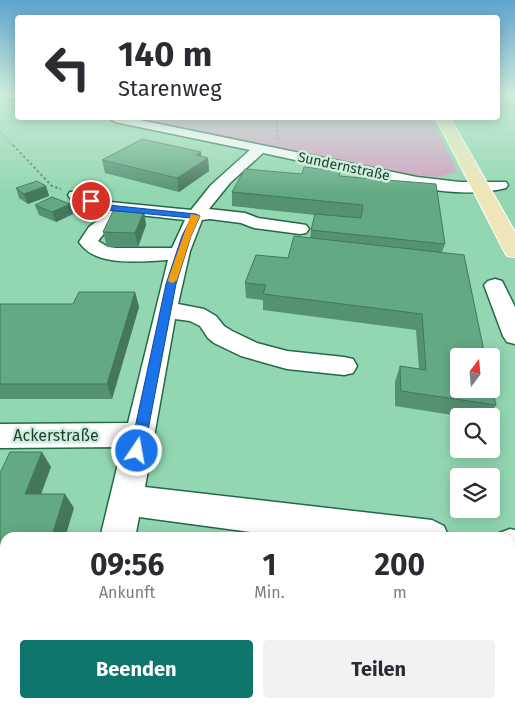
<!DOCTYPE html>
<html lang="de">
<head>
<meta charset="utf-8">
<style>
	:root { --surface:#fff; --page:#f2f2f3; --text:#2b2b33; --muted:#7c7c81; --accent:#0f766e }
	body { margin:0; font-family:"Fira Sans",sans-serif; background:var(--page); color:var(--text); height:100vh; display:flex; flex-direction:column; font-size:19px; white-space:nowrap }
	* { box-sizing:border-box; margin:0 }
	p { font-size:16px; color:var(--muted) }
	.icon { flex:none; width:28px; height:28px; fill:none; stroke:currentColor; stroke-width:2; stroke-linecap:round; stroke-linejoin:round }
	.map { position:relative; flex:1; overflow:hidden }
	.details { position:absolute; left:0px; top:532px; width:515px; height:176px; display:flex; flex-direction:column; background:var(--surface); border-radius:15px 15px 0 0; box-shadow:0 2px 12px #0003 }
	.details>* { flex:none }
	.guide { position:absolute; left:15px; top:15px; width:485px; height:105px; border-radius:5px; box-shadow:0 2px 12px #0003; background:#fff; color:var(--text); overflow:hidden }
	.needle { width:32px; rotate:16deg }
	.buttons { position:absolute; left:450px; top:348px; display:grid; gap:10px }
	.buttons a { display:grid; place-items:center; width:50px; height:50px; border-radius:5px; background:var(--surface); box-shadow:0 2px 12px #0003; font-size:25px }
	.pin { position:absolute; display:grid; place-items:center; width:42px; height:42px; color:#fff; margin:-21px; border:2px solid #fff; border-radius:50%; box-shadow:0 1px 5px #0007 }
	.me { position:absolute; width:55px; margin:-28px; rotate:12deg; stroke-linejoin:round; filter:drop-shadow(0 0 4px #0008) }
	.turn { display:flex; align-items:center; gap:18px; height:105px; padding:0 20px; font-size:22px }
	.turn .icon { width:65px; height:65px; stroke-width:2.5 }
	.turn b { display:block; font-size:35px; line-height:42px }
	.eta { display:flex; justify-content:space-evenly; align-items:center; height:85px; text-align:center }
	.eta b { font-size:30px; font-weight:700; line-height:35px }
	.primary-button { display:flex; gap:10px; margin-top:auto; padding:10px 20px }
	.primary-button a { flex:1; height:58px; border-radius:5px; background:var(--accent); color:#fff; font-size:20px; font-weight:700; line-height:58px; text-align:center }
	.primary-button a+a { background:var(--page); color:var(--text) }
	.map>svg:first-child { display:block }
	.green { fill:#d0a0c0 }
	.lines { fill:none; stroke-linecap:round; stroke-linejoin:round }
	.minor-casing { stroke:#226948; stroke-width:3 }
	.major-casing { stroke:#fff; stroke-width:2 }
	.path-far1 { stroke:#57876d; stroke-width:1; stroke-dasharray:2 2; stroke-linecap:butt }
	.path { stroke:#57876d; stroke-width:2; stroke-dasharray:2.5 2.5; stroke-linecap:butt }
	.minor { fill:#fff; fill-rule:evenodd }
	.major { fill:#eee6b8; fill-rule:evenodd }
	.wall { fill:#559272 }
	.shaded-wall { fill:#45775c }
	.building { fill:#63aa84; stroke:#45775c }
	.route { fill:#1a73e8; stroke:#114b97 }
	.slow { fill:#f59e0b }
	.labels { text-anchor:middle; stroke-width:5; stroke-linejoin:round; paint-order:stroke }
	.far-street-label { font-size:14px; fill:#1f3c2d; stroke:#cdefdb }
	.street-label { font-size:16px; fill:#1f3c2d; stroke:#cdefdb }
</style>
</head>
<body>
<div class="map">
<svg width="515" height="708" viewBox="0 0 515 708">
	<rect width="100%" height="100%" fill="#92d7b1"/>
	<!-- green -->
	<path class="green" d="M133 118H432L457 172 438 177 384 171Z"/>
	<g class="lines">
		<!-- minor casing -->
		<g class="minor-casing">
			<path id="minor" d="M0 94H18V100L0 96Z
				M109 118H130L417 177 460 182H506L508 185 506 188C454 201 396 182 346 171 318 165 291 159 263 153L230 183 209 209 245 213 258 218 300 224 306 225 309 229 306 233 300 234 254 228 241 223 210 219 202 220 190 251 178 304 204 309 216 316 224 326 232 331 257 343 287 351 344 357 353 359 357 366 353 373 344 375 287 369 241 356 214 343 208 338 200 326 190 321 175 319 145 487 432 520 444 526 449 538H294L139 517 135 538H100L122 447 0 448V424L128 423 168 260C141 261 96 268 79 242L89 227 109 212 70 198 68 195 70 192H82L110 202 191 210 211 185 250 150 115 122ZM130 214 185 220 172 248H116L108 247 98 241 106 231Z
				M495 279 502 281 515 307V344L507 342 503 336 484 285 488 281Z
				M510 529 515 530V566L510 565V538H496L497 534Z
				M56 704H100L99 708H55Z"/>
		</g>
		<!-- major casing -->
		<g class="major-casing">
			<path id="major" d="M436 118H450L515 232V257L507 256 504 251Z"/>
		</g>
		<!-- path-far1 -->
		<path class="path-far1" d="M276 118 278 140
			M0 132 14 147"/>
		<!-- path -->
		<path class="path" d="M13 145 52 186 61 189"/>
		<!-- minor -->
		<use href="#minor" class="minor"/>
		<!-- major -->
		<use href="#major" class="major"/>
	</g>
	<!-- wall -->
	<path class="wall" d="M202 157 208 158 209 171 179 192 105 173 102 160Z
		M302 174 340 176 445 244 442 252 496 405 489 416H459L395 406V382L400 366 419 369 416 330 263 310V300L246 298 245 283 288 258 310 238 311 230 315 215 232 206V192Z
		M46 186 49 196 28 204 19 198 16 188Z
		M35 205 73 214 56 222 39 215Z
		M144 211 146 225 138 247H107L103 232Z
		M135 292 139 307 112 399H0V304H73Z
		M510 556 515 557V680H510Z"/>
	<!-- shaded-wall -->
	<path class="shaded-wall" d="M201 152 202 162 208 158 209 171 179 192 177 178 196 155Z
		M46 186 49 196 28 204 24 194Z
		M70 204 73 214 56 222 52 212Z
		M144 211 146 225 138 247 135 233Z
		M135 292 139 307 112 399 107 384Z
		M42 452 51 467 36 508 25 494Z
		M65 494 74 508 65 538H51Z
		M5 675V704H13L12 708H0V690Z"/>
	<!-- building -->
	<path class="building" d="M142 139 201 152 196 155 208 158 177 178 102 160Z
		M304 167 340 171 339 176 436 184 445 244 311 230 315 214 361 218 363 205 232 192 245 169 302 174Z
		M37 181 46 186 24 194 16 188Z
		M52 197 70 204 52 212 35 205Z
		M113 211H144L135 233 103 232Z
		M294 236 464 255 485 356H459V389H491V384L496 405 401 391 400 366 426 370 422 314 263 294 266 285 245 283 256 255 288 258Z
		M79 292H135L107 384H0V304H73Z
		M10 452H42L25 494H65L51 538H5V675L0 690V473Z
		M510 556 515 557V670H510Z
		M127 704H202L205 708H122Z"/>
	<!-- sky -->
	<linearGradient id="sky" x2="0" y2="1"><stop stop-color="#5fa4cd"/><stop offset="0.49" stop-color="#ceeddc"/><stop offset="1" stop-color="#ceeddc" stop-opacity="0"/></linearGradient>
	<rect width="515" height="193" fill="url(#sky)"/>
	<!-- route -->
	<path class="route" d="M91 199 108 205 196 214 200 216 191 236 176 284 144 451 142 455 137 457 132 455 130 451 166 284 182 236 191 218 107 210 89 203 87 201Z"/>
	<!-- slow -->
	<path class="slow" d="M191 214 200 216 191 236 177 280 173 283 169 282 168 280Z"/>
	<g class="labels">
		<!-- far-street labels -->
		<g class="far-street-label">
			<text transform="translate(344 166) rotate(12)" y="5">Sundernstraße</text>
		</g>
		<!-- street labels -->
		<g class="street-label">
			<text x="56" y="441">Ackerstraße</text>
		</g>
	</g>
</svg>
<div class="buttons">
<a><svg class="needle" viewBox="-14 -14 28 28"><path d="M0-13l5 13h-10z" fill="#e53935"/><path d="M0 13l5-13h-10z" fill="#7c7c81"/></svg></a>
<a><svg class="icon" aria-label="search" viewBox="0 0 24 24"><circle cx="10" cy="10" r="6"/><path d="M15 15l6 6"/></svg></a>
<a><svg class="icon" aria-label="layers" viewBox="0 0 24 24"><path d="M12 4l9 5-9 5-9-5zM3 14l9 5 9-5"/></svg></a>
</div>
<div class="pin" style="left:91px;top:201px;background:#d93025"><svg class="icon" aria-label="arrive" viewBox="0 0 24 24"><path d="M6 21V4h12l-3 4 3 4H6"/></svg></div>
<svg class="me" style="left:137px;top:451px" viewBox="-20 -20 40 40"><circle r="17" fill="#1a73e8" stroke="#fff" stroke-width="3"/><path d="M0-11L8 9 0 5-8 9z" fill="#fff"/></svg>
<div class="guide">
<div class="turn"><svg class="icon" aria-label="left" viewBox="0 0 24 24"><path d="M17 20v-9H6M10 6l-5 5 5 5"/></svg><div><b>140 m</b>Starenweg</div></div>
</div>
<section class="details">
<div class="eta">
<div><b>09:56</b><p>Ankunft</p></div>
<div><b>1</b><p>Min.</p></div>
<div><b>200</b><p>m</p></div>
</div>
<div class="primary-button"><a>Beenden</a><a>Teilen</a></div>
</section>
</div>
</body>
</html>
